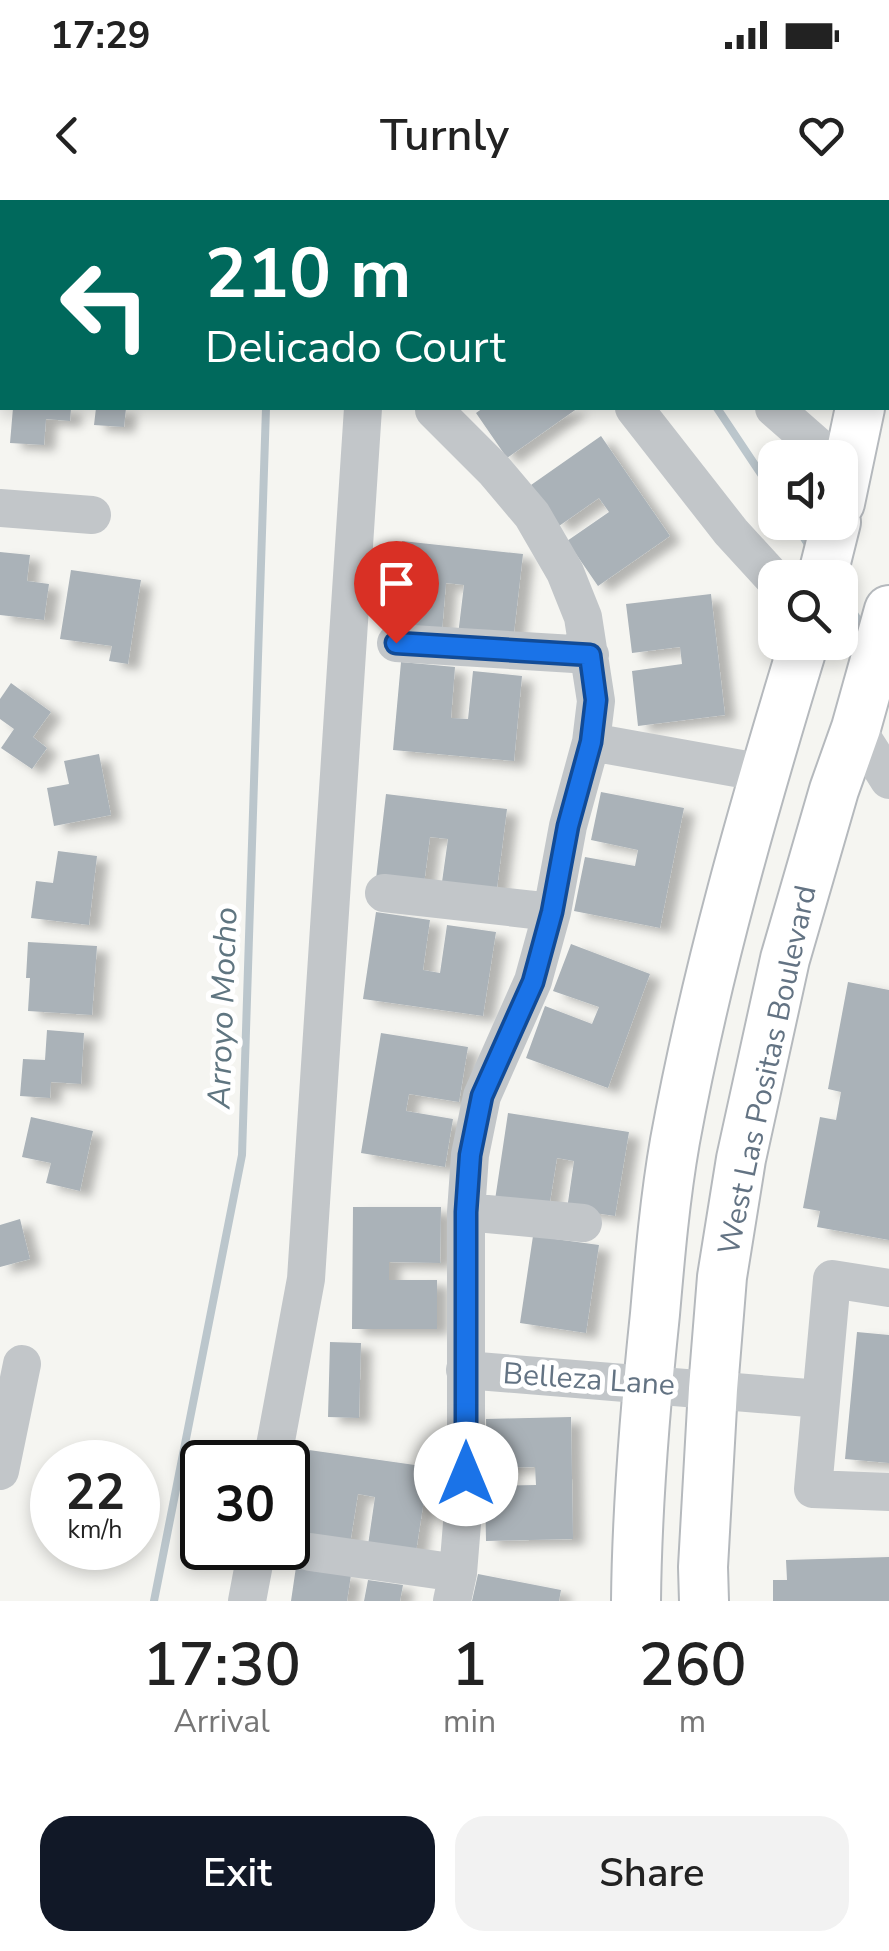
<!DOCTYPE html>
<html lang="en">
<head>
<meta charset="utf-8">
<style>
	:root { --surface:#fff; --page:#f2f2f2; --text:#222; --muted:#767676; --accent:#111827 }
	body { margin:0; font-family:"Nunito Sans",sans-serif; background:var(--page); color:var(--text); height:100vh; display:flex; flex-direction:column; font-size:38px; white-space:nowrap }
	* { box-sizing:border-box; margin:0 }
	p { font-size:32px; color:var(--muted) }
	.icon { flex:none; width:55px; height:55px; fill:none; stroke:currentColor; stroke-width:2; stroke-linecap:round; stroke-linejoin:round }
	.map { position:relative; height:1401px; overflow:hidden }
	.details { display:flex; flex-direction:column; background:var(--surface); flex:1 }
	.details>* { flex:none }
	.hud { position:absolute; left:0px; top:0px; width:890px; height:210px; box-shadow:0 5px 15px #0003; background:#00695c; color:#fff; overflow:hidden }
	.buttons { position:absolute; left:758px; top:240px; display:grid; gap:20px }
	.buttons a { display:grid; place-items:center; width:100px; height:100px; border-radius:20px; background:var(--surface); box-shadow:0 5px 15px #0003; font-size:50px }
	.speed { position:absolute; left:30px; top:1240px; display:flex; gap:20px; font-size:50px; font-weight:700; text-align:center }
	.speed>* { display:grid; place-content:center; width:130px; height:130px; border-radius:50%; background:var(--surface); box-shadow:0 5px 15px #0003; line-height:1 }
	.speed small { font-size:25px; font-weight:400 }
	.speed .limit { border:5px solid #111; border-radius:15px; background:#fff; color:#111 }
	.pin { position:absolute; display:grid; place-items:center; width:85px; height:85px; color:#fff; margin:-102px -42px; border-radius:50% 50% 50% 0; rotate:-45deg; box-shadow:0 0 10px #0007 }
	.pin .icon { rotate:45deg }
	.me { position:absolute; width:110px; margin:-55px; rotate:0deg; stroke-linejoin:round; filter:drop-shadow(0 0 8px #0008) }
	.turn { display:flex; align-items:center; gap:35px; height:210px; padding:0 40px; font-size:45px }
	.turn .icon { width:130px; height:130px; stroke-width:2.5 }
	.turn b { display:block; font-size:70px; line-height:85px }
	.eta { display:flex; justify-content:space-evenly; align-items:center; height:170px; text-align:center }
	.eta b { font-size:60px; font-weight:600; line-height:70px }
	.button { display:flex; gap:20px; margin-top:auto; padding:20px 40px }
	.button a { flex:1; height:115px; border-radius:30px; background:var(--accent); color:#fff; font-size:40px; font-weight:600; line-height:115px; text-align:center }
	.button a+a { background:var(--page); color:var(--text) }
	.status { display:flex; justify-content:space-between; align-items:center; height:70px; padding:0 50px; background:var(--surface); direction:ltr }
	.status svg { height:28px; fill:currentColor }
	header { display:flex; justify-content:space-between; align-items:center; height:130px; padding:0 40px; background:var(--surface); font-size:45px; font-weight:600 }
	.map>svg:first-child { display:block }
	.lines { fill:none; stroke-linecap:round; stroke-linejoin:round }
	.stream { stroke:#bbc6cc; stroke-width:8 }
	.building { fill:#aab2b8; filter:url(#shadow) }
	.major-casing { stroke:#b5b9bd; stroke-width:52 }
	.minor { stroke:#c2c6c9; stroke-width:38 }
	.major { stroke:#fff; stroke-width:48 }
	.route-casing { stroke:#114b97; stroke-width:25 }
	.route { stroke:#1a73e8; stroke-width:18 }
	.labels { text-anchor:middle; stroke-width:10; stroke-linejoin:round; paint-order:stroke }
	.street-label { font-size:30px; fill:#637383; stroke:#fff }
	.water-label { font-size:32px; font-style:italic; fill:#5f7580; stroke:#fff }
</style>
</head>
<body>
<div class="status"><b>17:29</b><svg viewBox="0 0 49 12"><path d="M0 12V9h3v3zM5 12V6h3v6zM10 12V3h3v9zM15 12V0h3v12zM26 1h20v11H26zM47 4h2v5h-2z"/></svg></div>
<header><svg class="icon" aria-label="back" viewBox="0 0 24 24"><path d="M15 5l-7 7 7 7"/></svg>Turnly<svg class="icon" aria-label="heart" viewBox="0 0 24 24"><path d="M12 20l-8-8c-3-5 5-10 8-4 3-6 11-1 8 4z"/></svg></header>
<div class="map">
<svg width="889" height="1401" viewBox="0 0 889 1401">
	<defs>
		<filter id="shadow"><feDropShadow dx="11" dy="6" stdDeviation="5" flood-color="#0004"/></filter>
	</defs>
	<rect width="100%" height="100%" fill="#f5f5f1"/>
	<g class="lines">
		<!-- stream -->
		<path class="stream" d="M579 0 581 2
			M273 2V0
			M717 208 775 295
			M794 322 811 349
			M840 392 864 429
			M154 1401 242 955 266 208"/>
	</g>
	<!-- building -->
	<path class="building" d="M13 208H71L70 221 46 219 44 245 10 243Z
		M96 208H126L124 227 94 225Z
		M483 208H578L507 258 476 213Z
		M601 236 670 336 598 386 567 341 609 312 599 298 559 326 531 285Z
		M402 341 523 354 513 441 458 435 464 385 446 383 442 431 393 426Z
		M0 352 30 355 27 381 49 384 44 420 0 415Z
		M71 370 141 380 128 464 109 461 112 446 60 439Z
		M711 394 725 515 638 526 632 471 682 464 680 447 632 453 626 404Z
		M401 462 455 467 451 518 468 519 473 471 522 476 514 561 393 550Z
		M11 483 51 512 33 537 47 548 32 569 1 548 14 529 0 519V499Z
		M99 554 111 615 54 626 47 588 69 584 64 561Z
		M601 592 684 608 660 728 574 711 585 657 635 666 638 650 591 640Z
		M386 594 507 609 496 696 441 689 448 639 430 637 424 684 376 679Z
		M58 651 97 656 89 725 31 718 36 681 53 683Z
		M376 712 430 720 423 770 440 773 447 725 496 732 483 816 363 799Z
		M28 742 97 746 92 815 28 811 30 778H26Z
		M571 744 650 774 608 888 526 858 545 806 592 824 599 807 553 791Z
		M848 782 889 790V1040L817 1027 820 1011 803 1008 820 917 836 920 841 892 828 889Z
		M47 830 84 833 81 884 51 882 50 898 20 896 23 859 45 860Z
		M381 833 468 847 459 902 409 894 406 911 453 919 445 967 361 953Z
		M508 913 629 932 615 1016 567 1009 574 961 557 958 549 1008 495 1000Z
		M31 917 93 931 80 991 46 983 51 963 22 957Z
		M353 1007H441L440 1063 389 1062V1080H437V1129H352Z
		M20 1019 30 1059 0 1067V1025Z
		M533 1036 599 1045 586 1133 520 1123Z
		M857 1132 889 1135V1263L845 1259Z
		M330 1142 361 1143 359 1218 328 1217Z
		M571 1217 573 1339 486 1341 485 1286 536 1285 535 1267 487 1268 486 1219Z
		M309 1250 429 1267 416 1352 368 1345 375 1297 358 1294 350 1344 296 1336Z
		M889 1357V1401H773V1380H787L786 1360Z
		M296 1367 351 1375 347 1401H291Z
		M478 1374 561 1390 559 1401H472Z
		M368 1380 403 1385 400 1401H364Z"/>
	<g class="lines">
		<!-- major casing -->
		<g class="major-casing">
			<path id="major" d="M886 2V0
				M840 303 860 208
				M822 378 836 322
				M636 1401C637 1305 645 1209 655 1114 660 1056 665 998 675 941 706 772 754 606 804 442
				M704 1401 703 1367 713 1189 722 1077 741 959 785 759 834 590 856 528 889 410"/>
		</g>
		<!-- minor -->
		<path class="minor" d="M473 0 475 2
			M625 0 627 2
			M740 0 742 2
			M824 0 826 2
			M383 2V0
			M634 208 731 332 775 380
			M774 208 831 258
			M434 210 494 270 532 315 565 372 583 417 596 501 591 542 568 626 552 712 533 781 482 896 470 955 466 1012V1274L458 1373 452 1401
			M0 308 92 315
			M396 443 590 455
			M856 528 889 580
			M591 542 764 573
			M384 693 552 712
			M466 1012 583 1023
			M889 1088 832 1079 813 1289 889 1292
			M465 1170 821 1199
			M272 1262 306 1079 363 208
			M0 1271 22 1164
			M310 1352 458 1373
			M247 1401 257 1348"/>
		<!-- major -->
		<use href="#major" class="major"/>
	</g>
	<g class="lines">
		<!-- route casing -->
		<g class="route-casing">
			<path id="route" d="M396 443 590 455 596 500 591 542 568 626 552 712 533 782 482 896 470 955 466 1012V1274"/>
		</g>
		<!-- route -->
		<use href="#route" class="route"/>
	</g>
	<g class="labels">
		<!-- street labels -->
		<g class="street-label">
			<text transform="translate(767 870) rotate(-78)" y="10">West Las Positas Boulevard</text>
			<text transform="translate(589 1179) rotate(4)" y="10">Belleza Lane</text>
		</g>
		<!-- water labels -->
		<g class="water-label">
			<text transform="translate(222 808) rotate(-88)" y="11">Arroyo Mocho</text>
		</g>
	</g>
</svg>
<div class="buttons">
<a><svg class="icon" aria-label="sound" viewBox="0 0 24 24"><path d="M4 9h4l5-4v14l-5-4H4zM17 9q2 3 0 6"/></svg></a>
<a><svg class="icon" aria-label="search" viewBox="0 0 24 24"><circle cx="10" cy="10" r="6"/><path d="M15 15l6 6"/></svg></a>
</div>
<div class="speed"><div>22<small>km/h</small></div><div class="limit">30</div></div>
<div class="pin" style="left:396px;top:443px;background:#d93025"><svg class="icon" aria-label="arrive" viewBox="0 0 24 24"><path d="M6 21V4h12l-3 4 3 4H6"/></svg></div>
<svg class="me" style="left:466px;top:1274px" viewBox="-20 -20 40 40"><circle r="19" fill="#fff"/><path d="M0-13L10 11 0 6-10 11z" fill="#1a73e8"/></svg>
<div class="hud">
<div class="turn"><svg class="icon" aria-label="left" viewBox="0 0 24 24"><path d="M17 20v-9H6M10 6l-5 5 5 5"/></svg><div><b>210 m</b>Delicado Court</div></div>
</div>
</div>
<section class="details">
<div class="eta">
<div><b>17:30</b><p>Arrival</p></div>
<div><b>1</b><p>min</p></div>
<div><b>260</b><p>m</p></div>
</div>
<div class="button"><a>Exit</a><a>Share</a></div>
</section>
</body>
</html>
